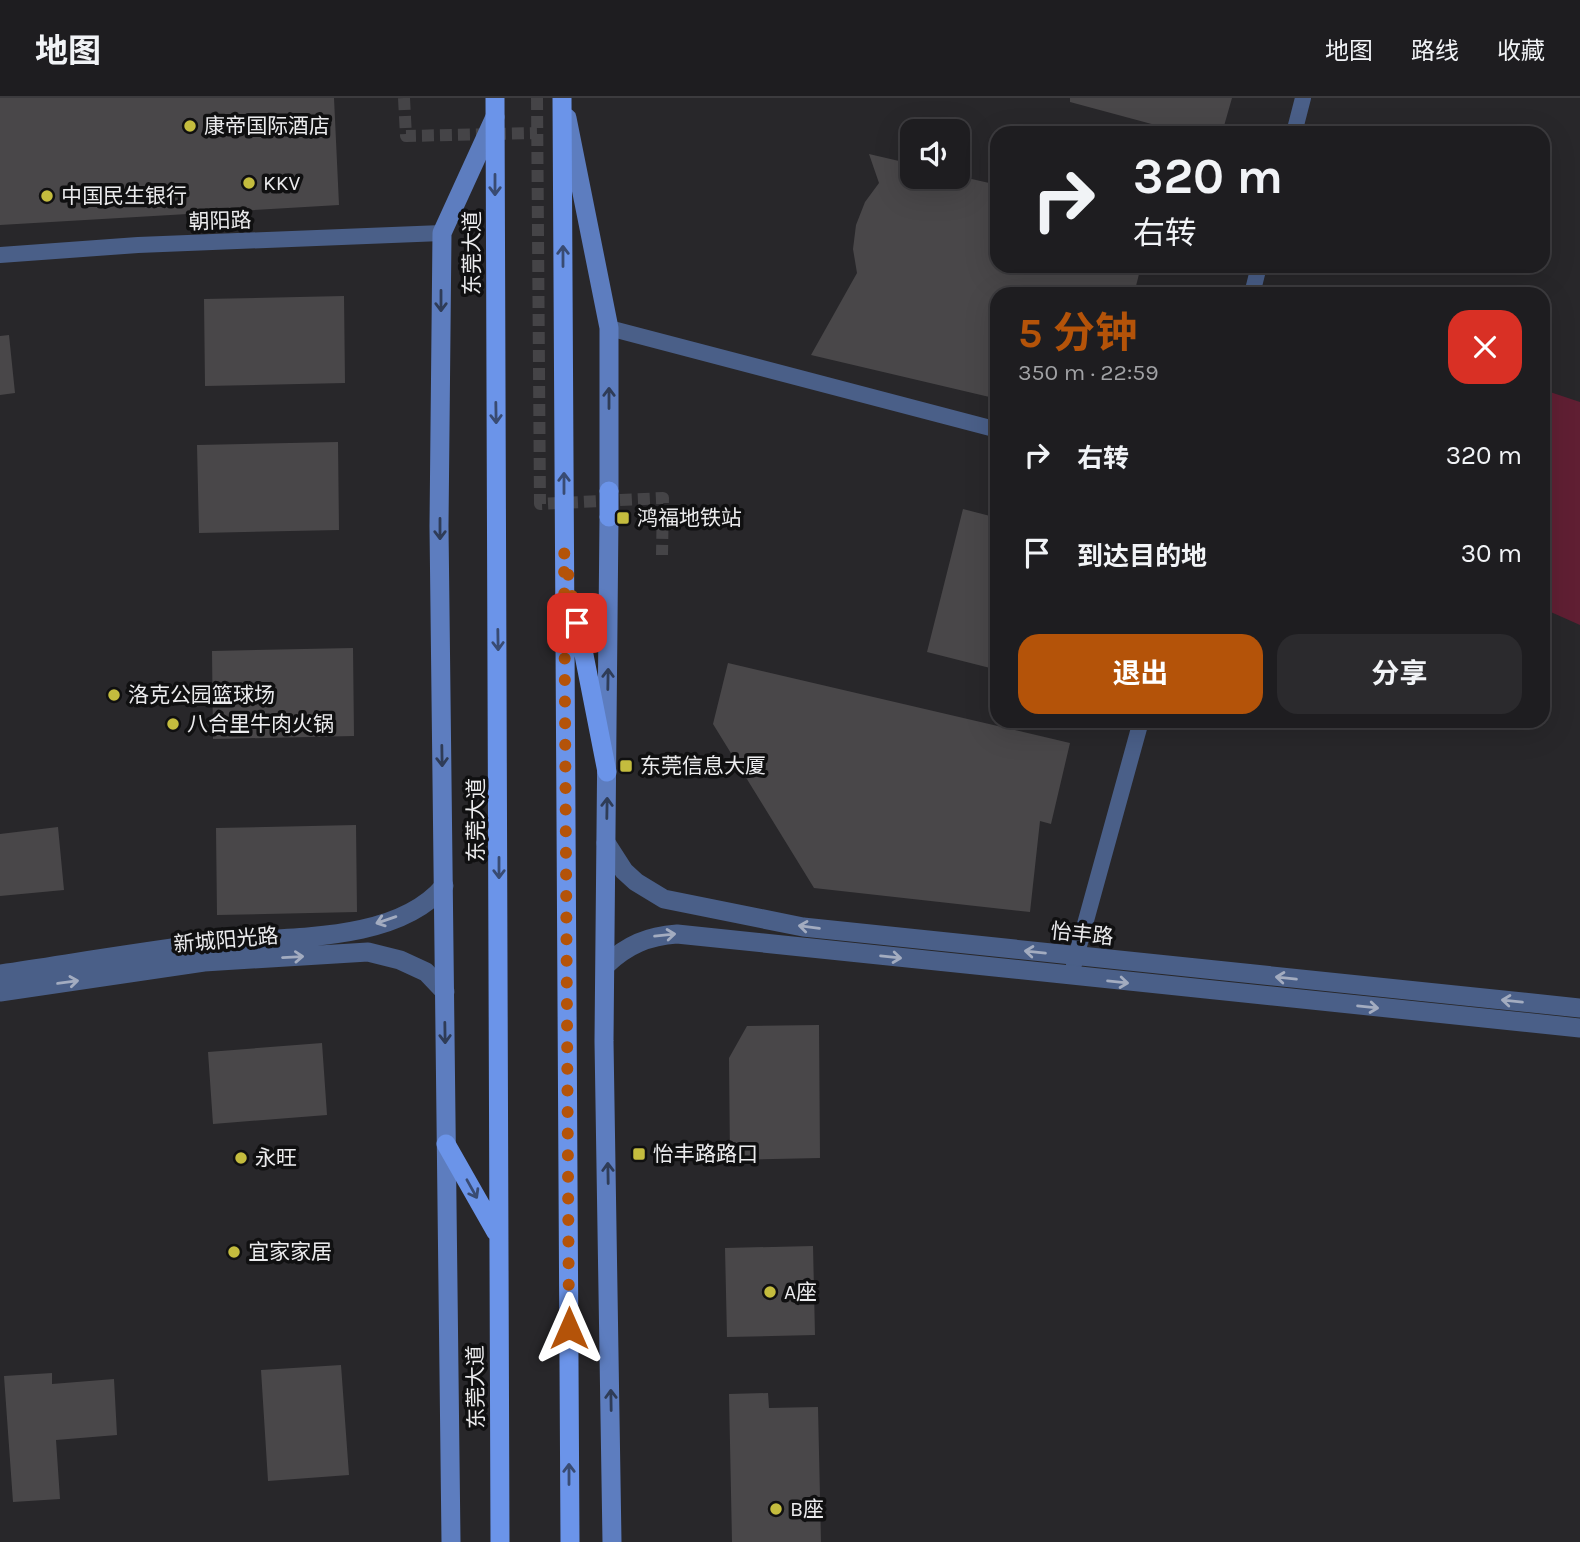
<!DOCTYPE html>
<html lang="zh">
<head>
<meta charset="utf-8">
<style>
	:root { --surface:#1e1d20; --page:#2b2a2d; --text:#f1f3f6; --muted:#a1a2a5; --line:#3c3b3e; --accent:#b45309 }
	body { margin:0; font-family:Karla,"Noto Sans SC",sans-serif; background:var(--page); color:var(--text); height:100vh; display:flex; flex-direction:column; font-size:26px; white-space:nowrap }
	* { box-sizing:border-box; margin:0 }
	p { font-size:23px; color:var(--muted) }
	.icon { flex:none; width:38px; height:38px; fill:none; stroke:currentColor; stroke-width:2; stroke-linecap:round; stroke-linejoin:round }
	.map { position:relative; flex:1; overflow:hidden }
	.side { position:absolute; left:990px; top:189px; width:560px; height:441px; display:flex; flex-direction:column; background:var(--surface); border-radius:21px; box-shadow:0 7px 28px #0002,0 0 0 2px var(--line) }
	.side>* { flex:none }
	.guide { position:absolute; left:990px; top:28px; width:560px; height:147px; border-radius:21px; box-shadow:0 7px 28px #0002,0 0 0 2px var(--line); background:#1e1d20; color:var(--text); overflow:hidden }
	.buttons { position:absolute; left:900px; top:21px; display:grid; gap:14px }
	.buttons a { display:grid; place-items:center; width:70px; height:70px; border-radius:14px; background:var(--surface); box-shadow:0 7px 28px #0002,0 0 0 2px var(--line); font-size:35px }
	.pin { position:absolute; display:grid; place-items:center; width:60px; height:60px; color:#fff; margin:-30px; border-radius:14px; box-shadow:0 4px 10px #0006 }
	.me { position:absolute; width:77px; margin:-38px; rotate:0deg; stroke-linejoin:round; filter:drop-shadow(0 0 5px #0008) }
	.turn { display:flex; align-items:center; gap:24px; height:147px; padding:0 28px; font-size:32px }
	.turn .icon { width:91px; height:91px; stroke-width:2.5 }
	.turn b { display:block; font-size:49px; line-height:60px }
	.round { display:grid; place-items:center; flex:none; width:74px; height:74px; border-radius:21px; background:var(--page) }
	.headline { display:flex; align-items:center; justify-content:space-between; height:119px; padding:0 28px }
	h1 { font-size:42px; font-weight:700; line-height:52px; color:var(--accent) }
	.button { display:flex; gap:14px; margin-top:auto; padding:14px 28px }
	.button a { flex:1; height:80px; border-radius:21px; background:var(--accent); color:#fff; font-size:28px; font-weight:700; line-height:80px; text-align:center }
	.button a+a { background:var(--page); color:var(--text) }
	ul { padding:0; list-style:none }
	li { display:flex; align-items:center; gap:21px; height:98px; padding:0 28px }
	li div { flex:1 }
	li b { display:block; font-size:26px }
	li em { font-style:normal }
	header { display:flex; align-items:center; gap:42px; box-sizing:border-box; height:98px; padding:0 35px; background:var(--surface); border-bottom:2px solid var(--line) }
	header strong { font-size:33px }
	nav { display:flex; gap:38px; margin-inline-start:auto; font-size:24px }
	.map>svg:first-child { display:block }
	.green { fill:#601f33 }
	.building { fill:#494749 }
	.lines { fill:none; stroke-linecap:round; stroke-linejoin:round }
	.pedestrian-tunnel { stroke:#454447; stroke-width:12; stroke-dasharray:12 6; stroke-linecap:butt }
	.minor { stroke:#4a5f88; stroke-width:16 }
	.tertiary { stroke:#4a5f88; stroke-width:19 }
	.secondary { stroke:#5d7dbf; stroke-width:19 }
	.primary { stroke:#6b94e9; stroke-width:19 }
	.oneway { stroke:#394b72 }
	.oneway2 { stroke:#2f3c57 }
	.oneway3 { stroke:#a3acc0 }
	.route { stroke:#b45309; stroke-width:12; stroke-dasharray:0 21.6 }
	.poi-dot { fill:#c4bc3e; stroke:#101011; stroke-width:2.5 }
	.labels { text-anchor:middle; stroke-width:7; stroke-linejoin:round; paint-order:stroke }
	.poi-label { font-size:21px; fill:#ebebed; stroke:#101011; text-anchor:start }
	.street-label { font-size:21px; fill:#ebebed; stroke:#101011 }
</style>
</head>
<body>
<header>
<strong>地图</strong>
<nav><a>地图</a><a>路线</a><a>收藏</a></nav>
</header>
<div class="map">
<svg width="1580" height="1444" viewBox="0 0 1580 1444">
	<rect width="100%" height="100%" fill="#28272a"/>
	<!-- green -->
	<path class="green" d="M1544 292 1580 304V527L1544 511Z"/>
	<!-- building -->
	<path class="building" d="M0 0H334L339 107 0 127Z
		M1070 0H1232L1222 35H1185L1070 4Z
		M869 56 912 66V79H963L998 87V168H1141L1134 196H998V301L811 257 857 175 853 151 856 127 865 104 879 85Z
		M344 198 345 285 205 288 204 201Z
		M9 237 15 295 0 297V238Z
		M338 344 339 432 199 435 197 347Z
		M963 411 998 420V572L927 554Z
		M353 550 354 638 213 641 212 553Z
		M728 565 1070 645 1051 726 1040 723 1030 814 814 790 713 626Z
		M356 727 357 814 217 817 216 730Z
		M58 729 64 792 0 798V736Z
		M819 927 820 1060 730 1062 729 960 747 928Z
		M322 945 327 1017 213 1026 208 954Z
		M813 1148 815 1237 727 1239 725 1150Z
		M341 1267 349 1377 268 1383 261 1272Z
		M52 1275V1286L114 1281 117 1337 56 1342 60 1401 13 1404 4 1278Z
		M768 1295 769 1310 818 1309 821 1444H732L729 1296Z"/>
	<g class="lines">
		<!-- pedestrian-tunnel -->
		<path class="pedestrian-tunnel" d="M404 0 406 38 537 35
			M537 0 540 406 663 400 662 457"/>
		<!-- minor -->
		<path class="minor" d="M1294 35 1303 0
			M0 157 138 147 442 135
			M1252 196 1259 168
			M609 230 998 332
			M1074 866 1141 623"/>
		<!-- tertiary -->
		<path class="tertiary" d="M606 745 624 773 636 784 664 801 803 829 1580 910
			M606 867C627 847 648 838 677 836L1580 930
			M0 876C67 866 134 855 201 846 273 837 393 849 444 788
			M0 894 204 864 368 854 400 862 426 874 445 894"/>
		<!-- secondary -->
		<path class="secondary" d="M567 20 609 230V393
			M609 419 604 943 612 1444
			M451 1444 439 428 442 135 495 19"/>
		<!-- primary -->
		<path class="primary" d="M495 0 500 1444
			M562 0 570 1444
			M609 393V419
			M574 506 607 674
			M446 1046 496 1134"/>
	</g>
	<!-- one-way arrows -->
	<defs><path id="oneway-shaft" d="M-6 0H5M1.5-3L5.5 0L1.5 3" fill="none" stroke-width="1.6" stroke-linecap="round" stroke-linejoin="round" transform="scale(1.75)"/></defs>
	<g class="oneway">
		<use href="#oneway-shaft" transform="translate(495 87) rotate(90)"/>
		<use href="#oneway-shaft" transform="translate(563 158) rotate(-90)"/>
		<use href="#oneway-shaft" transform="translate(496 315) rotate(89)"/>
		<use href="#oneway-shaft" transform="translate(564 385) rotate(-90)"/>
		<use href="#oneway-shaft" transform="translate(498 542) rotate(89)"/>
		<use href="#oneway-shaft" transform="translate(499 770) rotate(90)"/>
		<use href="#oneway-shaft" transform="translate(472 1091) rotate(61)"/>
		<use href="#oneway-shaft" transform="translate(569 1376) rotate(-90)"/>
	</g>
	<g class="oneway2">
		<use href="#oneway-shaft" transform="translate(441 203) rotate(90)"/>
		<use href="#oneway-shaft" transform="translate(609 300) rotate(-90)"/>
		<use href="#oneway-shaft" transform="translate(440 431) rotate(90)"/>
		<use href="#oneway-shaft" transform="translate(608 581) rotate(-89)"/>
		<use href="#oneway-shaft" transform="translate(442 658) rotate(89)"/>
		<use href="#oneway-shaft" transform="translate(607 710) rotate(-89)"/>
		<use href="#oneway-shaft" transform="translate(445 935) rotate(89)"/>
		<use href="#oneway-shaft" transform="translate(608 1075) rotate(-91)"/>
		<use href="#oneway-shaft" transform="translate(611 1302) rotate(-91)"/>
	</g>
	<g class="oneway3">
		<use href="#oneway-shaft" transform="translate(386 822) rotate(161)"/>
		<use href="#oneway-shaft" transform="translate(809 829) rotate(-173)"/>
		<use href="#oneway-shaft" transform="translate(665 837) rotate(-6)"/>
		<use href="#oneway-shaft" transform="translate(1035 854) rotate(-174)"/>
		<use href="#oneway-shaft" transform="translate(293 859) rotate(-3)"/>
		<use href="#oneway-shaft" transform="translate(891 859) rotate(6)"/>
		<use href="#oneway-shaft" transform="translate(1286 880) rotate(-174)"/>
		<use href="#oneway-shaft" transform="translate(68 884) rotate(-8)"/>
		<use href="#oneway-shaft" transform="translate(1118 884) rotate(6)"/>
		<use href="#oneway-shaft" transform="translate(1512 903) rotate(-174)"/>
		<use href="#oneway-shaft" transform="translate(1368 909) rotate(6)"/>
	</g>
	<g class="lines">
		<!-- route -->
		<path class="route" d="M569 1230 564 454 577 525"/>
	</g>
	<!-- markers -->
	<g class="poi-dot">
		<circle cx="190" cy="28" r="7"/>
		<circle cx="249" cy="85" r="7"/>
		<circle cx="47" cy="98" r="7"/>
		<rect x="616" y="413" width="14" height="14" rx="3.5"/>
		<circle cx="114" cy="597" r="7"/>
		<circle cx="173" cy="626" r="7"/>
		<rect x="619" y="661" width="14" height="14" rx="3.5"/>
		<rect x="632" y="1049" width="14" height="14" rx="3.5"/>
		<circle cx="241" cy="1060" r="7"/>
		<circle cx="234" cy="1154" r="7"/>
		<circle cx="770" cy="1194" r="7"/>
		<circle cx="776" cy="1411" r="7"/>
	</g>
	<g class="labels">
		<!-- poi labels -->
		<g class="poi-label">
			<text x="204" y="35">康帝国际酒店</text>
			<text x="263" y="92">KKV</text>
			<text x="61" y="105">中国民生银行</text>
			<text x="637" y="427">鸿福地铁站</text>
			<text x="128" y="604">洛克公园篮球场</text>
			<text x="187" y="633">八合里牛肉火锅</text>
			<text x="640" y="675">东莞信息大厦</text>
			<text x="653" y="1063">怡丰路路口</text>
			<text x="255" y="1067">永旺</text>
			<text x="248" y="1161">宜家家居</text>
			<text x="784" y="1201">A座</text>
			<text x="790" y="1418">B座</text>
		</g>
		<!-- street labels -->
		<g class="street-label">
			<text transform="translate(220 123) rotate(-2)" y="7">朝阳路</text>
			<text transform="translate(472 155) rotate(-90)" y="7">东莞大道</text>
			<text transform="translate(476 722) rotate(-90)" y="7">东莞大道</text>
			<text transform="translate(1082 836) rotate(6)" y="7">怡丰路</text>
			<text transform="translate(226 842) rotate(-5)" y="7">新城阳光路</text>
			<text transform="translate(476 1289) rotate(-91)" y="7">东莞大道</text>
		</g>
	</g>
</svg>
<div class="buttons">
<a><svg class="icon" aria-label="sound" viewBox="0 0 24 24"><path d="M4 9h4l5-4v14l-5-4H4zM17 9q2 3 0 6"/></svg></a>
</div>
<div class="pin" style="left:577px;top:525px;background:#d93025"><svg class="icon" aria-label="arrive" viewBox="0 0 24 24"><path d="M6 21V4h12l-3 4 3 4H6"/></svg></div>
<svg class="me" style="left:569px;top:1230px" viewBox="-20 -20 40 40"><path d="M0-17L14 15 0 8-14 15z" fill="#b45309" stroke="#fff" stroke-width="4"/></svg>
<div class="guide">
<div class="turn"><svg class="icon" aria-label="right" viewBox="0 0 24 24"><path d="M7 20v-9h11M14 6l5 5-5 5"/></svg><div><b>320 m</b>右转</div></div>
</div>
<section class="side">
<div class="headline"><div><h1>5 分钟</h1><p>350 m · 22:59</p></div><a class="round" style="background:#d93025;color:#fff"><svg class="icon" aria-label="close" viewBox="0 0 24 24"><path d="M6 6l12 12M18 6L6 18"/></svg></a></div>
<ul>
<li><svg class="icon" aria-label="right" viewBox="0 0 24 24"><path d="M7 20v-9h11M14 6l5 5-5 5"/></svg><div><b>右转</b></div><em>320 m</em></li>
<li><svg class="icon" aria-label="arrive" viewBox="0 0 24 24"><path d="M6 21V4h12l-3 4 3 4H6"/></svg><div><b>到达目的地</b></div><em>30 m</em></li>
</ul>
<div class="button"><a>退出</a><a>分享</a></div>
</section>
</div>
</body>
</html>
